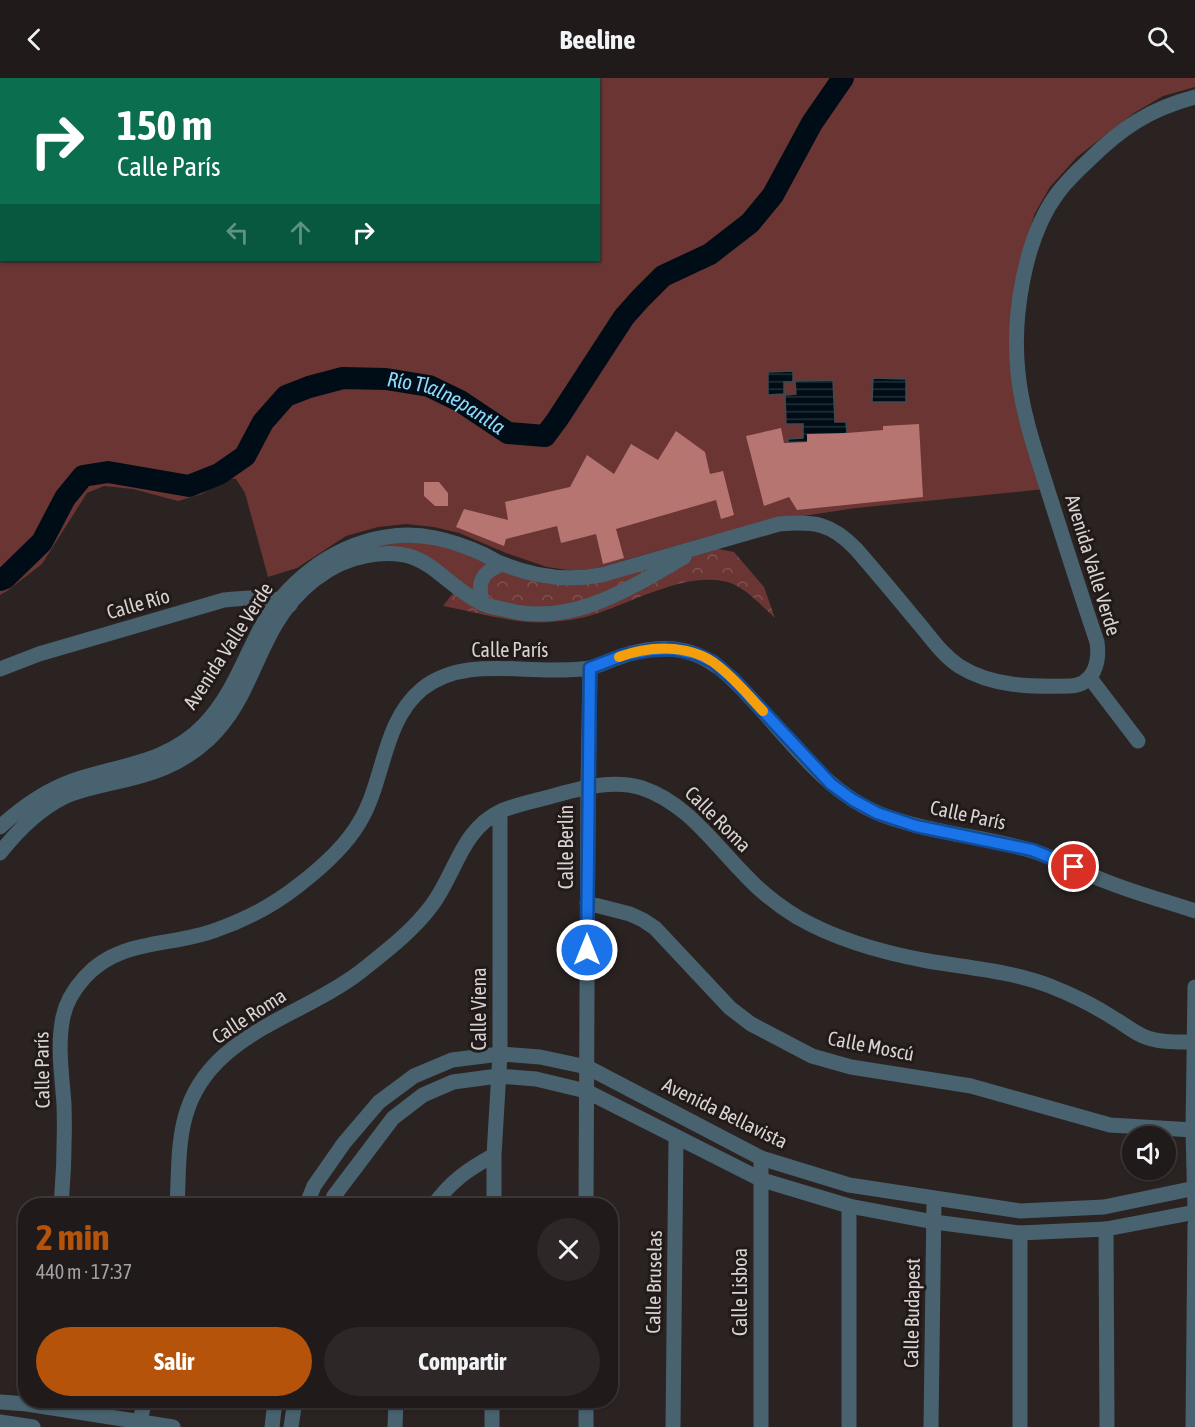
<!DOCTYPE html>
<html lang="es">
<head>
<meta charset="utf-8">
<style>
	:root { --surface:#201a1a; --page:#2d2727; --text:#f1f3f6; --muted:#a2a1a2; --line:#3d3839; --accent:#b45309 }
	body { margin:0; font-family:"Asap Condensed",sans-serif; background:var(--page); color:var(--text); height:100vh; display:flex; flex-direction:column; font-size:22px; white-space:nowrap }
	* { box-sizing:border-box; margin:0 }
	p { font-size:20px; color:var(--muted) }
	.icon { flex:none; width:33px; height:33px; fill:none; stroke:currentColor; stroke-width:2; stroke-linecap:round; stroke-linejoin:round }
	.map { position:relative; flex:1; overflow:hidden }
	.panel { position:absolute; left:18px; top:1120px; width:600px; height:210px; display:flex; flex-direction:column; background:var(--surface); border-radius:24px; box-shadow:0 2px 4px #0004,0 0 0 2px var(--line) }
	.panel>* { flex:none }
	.hud { position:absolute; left:0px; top:0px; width:600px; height:183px; box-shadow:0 2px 4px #0004,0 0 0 2px var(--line); background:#0b6e4f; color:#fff; overflow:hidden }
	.tools { position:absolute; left:1122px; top:1048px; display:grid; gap:12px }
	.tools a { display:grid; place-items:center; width:54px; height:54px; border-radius:50%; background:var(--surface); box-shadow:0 2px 4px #0004,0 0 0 2px var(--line); font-size:30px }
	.pin { position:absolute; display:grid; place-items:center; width:51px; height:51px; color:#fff; margin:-26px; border:3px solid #fff; border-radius:50%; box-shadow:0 2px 6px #0007 }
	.me { position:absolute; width:66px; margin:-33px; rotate:0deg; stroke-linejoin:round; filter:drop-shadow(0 0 4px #0008) }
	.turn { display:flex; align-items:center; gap:21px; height:126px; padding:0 18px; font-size:27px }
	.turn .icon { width:78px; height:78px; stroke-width:2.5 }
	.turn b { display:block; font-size:42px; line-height:51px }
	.lanes { display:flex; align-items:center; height:57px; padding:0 18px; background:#0003; justify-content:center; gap:30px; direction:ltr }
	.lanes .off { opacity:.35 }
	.round { display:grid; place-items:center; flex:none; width:63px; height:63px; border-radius:32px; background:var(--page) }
	.summary { display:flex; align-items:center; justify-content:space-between; height:102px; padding:0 18px }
	h1 { font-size:36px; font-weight:700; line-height:45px; color:var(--accent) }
	.action { display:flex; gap:12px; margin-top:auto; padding:12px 18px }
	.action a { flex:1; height:69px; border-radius:36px; background:var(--accent); color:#fff; font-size:24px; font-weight:700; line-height:69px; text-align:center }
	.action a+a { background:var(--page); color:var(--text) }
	header { display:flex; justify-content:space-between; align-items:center; height:78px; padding:0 18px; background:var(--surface); font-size:27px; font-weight:700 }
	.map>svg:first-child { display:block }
	.green { fill:#6a3533; fill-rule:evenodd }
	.forest { fill:url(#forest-crowns) }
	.water { fill:url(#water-rules); stroke:#41484e; stroke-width:1.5 }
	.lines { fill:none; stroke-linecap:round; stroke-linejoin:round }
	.river { stroke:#000d16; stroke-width:22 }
	.building { fill:#b67571 }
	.minor { stroke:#48626f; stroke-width:15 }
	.tertiary { stroke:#48626f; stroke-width:15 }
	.route-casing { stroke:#114b97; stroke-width:15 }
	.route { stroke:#1a73e8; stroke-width:10 }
	.slow { stroke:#f59e0b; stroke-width:10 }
	.labels { text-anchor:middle; stroke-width:6; stroke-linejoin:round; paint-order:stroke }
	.street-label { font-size:20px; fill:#d8d3d2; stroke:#221919 }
	.water-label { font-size:21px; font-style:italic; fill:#8cd9fd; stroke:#221919 }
</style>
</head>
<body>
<header><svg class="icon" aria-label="back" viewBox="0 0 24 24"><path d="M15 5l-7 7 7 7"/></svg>Beeline<svg class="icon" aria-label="search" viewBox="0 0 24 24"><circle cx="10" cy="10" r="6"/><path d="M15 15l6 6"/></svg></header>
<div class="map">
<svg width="1195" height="1349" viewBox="0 0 1195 1349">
	<defs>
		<pattern id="forest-crowns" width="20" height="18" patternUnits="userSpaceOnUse" patternTransform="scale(1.5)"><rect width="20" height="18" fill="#6a3533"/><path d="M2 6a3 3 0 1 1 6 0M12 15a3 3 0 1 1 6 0" fill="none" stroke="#7f5150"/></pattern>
		<pattern id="water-rules" width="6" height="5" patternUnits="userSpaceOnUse" patternTransform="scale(1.5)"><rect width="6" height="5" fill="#000d16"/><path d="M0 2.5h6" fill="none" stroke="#242f37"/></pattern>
	</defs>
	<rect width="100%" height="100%" fill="#2b2322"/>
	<!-- green -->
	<path class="green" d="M0 0H1195V9L1163 18 1134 35 1095 65 1077 79 1050 109 1035 135 1025 166 1013 239 1045 411 856 430 803 438 707 459 597 490 574 493 547 489 506 475 459 455 434 449 406 446 378 449 346 458 297 490 268 499 245 415 236 401 228 400 202 416 178 423 133 411 104 408 87 415 42 486 7 513 0 517ZM2 2H598V182H2ZM636 225H637L575 315 624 239Z
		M431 460 495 485 487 524 433 484 351 470Z"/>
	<!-- forest -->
	<path class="forest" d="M708 469 734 474 764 509 775 540C760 527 743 506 723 503 682 495 631 525 592 537 580 541 564 543 551 544 515 547 478 534 443 528L460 506 486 523 487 503 505 489 552 502Z"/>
	<!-- water -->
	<path class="water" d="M793 293V304H784V316L768 317V294Z
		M873 300 906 301V324H872Z
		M833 302 835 344H846L847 355 807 364 788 365V361L803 360V346H786L785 317 796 316 795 303Z"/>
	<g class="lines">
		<!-- river -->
		<path class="river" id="s1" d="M0 502 5 500 42 464 65 420 83 398 108 394 189 408 219 396 245 378 263 344 286 318 309 309 343 300 386 301 429 308 460 323 508 355 545 358 557 342 624 239 641 220 663 198 710 176 750 145 773 117 812 45 843 0"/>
	</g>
	<!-- building -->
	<path class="building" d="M919 346 923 419 797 432 789 419 764 428 746 358 781 350 784 365 807 364V356L847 355 883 352V348Z
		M676 353 705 374 710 396 723 393 734 437 721 441 716 422 616 451 624 480 603 486 596 456 561 465 557 448 506 461 504 468 456 449 464 431 508 442 505 424 570 409 587 377 614 396 631 366 658 382Z
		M424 404H439L448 415V428H435L424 418Z"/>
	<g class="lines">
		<!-- minor -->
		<path class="minor" d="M0 591 39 576 224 522C246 520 270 516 290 527
			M1090 600 1138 663
			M587 825 630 836 643 842 655 850 730 930 751 946 812 978 851 989 971 1008 1110 1047 1193 1052
			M1195 909 1193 1052 1195 1132
			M61 1128C64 1094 65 1060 64 1026 62 997 57 968 63 939 66 924 75 910 85 899 120 860 172 869 216 852 245 842 275 826 299 807 321 790 345 769 359 745 385 703 382 644 422 611 458 582 508 592 551 592 564 592 578 592 590 590 601 587 610 582 620 579 636 573 657 569 674 571 711 575 734 602 757 627 793 666 829 716 880 736 929 755 982 758 1033 773 1058 781 1081 794 1105 803 1135 815 1165 823 1195 833
			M177 1128C179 1096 177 1060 188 1030 214 955 303 938 360 894 385 874 413 853 432 827 456 795 461 752 501 733 515 727 530 724 545 720 576 712 610 700 642 710 687 725 714 766 746 798 761 814 779 828 797 839 837 862 884 875 928 883 969 890 1011 893 1050 908 1073 917 1095 928 1115 941 1124 946 1133 954 1143 958 1158 965 1179 964 1195 964
			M433 1128C451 1103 467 1092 494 1077
			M494 1128V1077L500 976V734
			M586 1128 588 708 590 590
			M849 1128V1349
			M1106 1151 1107 1349
			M138 1349 145 1323
			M395 1349 396 1323
			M492 1349V1323
			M586 1349V1323
			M673 1349 676 1059
			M761 1349V1080
			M931 1349 934 1122
			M1020 1349V1155
			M1193 1349 1195 1146"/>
		<!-- tertiary -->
		<path class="tertiary" d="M483 526C476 505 482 493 503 486
			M0 749C22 729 44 713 72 703 119 687 168 685 204 647 229 621 241 589 257 557 282 507 330 468 386 459 420 453 452 462 483 476 489 479 496 484 503 486 535 499 568 503 601 497L779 446C814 443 831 445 856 471 876 494 896 518 915 541 929 557 941 576 959 588 992 609 1033 609 1070 608 1094 607 1100 584 1097 564 1080 514 1064 463 1048 413 1036 375 1022 335 1018 295 1012 240 1024 161 1057 116 1066 104 1077 93 1088 83 1121 50 1150 31 1195 19
			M0 775C18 752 38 732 64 719 79 712 96 709 112 705 150 697 180 688 209 661 246 625 252 585 277 544 296 513 329 484 365 478 428 466 434 500 481 525 489 529 499 530 507 532 572 549 630 510 684 479
			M306 1128 314 1108 344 1065 379 1024 414 998 452 982 500 976 540 979 587 989 761 1080 849 1107 1020 1133 1104 1129 1195 1110
			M330 1128 334 1118 393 1040 423 1017 453 1004 498 998 536 1001 586 1013 762 1102 849 1128 934 1144 1020 1155 1106 1151 1195 1134
			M0 1324 27 1326 173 1349
			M0 1344 33 1349
			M272 1349 275 1323
			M291 1349 295 1323"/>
	</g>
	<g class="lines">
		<!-- route casing -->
		<g class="route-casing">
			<path id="route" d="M587 872 590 590 624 577 651 572 673 571 696 576 713 584 734 602 831 706 853 722 877 735 916 748 1032 772 1074 789"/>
		</g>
		<!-- route -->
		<use href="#route" class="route"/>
		<!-- slow -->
		<path class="slow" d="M619 579C648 568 687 566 713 584 732 597 748 617 763 633"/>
	</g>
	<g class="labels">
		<!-- street labels -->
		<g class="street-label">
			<text transform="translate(1093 487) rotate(73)" y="7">Avenida Valle Verde</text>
			<text transform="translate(138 526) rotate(-16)" y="7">Calle Río</text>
			<text transform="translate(228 568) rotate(-57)" y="7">Avenida Valle Verde</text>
			<text x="510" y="579">Calle París</text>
			<text transform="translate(968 737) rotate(12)" y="7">Calle París</text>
			<text transform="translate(718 741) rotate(45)" y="7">Calle Roma</text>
			<text transform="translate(566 769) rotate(-90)" y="7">Calle Berlín</text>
			<text transform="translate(479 931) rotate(-90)" y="7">Calle Viena</text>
			<text transform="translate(249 938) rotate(-33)" y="7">Calle Roma</text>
			<text transform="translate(871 968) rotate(11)" y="7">Calle Moscú</text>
			<text transform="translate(42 992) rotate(-91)" y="7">Calle París</text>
			<text transform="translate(725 1035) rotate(26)" y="7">Avenida Bellavista</text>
			<text transform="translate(654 1204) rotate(-89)" y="7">Calle Bruselas</text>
			<text transform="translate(740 1214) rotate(-90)" y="7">Calle Lisboa</text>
			<text transform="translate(912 1235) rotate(-89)" y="7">Calle Budapest</text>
		</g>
		<!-- water labels -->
		<g class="water-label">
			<text dy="7" stroke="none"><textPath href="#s1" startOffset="548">Río Tlalnepantla</textPath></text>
		</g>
	</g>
</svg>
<div class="tools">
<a><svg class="icon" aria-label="sound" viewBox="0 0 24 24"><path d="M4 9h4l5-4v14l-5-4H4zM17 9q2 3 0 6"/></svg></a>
</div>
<div class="pin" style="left:1074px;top:789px;background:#d93025"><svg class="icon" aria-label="arrive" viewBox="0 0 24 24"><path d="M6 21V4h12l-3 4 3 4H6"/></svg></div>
<svg class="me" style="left:587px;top:872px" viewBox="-20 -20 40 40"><circle r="17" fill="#1a73e8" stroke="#fff" stroke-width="3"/><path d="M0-11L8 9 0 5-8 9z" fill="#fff"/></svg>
<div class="hud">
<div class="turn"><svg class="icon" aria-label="right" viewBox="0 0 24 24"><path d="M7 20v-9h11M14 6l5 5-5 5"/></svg><div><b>150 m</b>Calle París</div></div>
<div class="lanes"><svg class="icon off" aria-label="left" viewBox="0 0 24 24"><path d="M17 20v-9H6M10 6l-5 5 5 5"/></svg><svg class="icon off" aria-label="ahead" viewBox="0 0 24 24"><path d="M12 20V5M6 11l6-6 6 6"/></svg><svg class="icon" aria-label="right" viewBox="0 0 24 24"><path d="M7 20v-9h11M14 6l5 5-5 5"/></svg></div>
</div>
<section class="panel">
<div class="summary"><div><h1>2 min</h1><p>440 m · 17:37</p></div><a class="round"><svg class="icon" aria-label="close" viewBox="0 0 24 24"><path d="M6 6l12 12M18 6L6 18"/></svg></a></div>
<div class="action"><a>Salir</a><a>Compartir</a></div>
</section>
</div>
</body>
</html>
